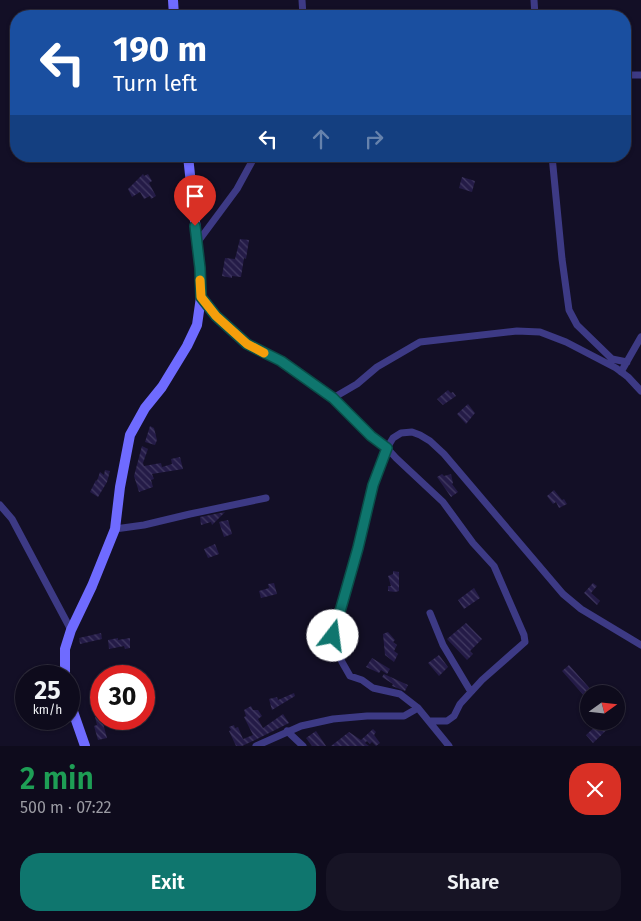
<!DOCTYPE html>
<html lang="en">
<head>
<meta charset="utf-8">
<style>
	:root { --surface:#0e0b1c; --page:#171425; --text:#f1f3f6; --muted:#9b9ba3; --line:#2e2b3b; --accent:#0f766e }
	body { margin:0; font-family:"Fira Sans",sans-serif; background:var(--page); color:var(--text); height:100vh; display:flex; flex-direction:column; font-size:19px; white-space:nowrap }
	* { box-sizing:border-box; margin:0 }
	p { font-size:16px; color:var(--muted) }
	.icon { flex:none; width:28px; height:28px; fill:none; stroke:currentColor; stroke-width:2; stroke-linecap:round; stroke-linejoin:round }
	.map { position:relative; height:746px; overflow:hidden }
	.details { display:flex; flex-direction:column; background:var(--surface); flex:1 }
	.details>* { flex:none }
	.guide { position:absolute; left:10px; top:10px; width:621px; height:152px; border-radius:20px; box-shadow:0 1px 4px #0004,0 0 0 1px var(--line); background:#1a4fa0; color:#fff; overflow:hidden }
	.needle { width:32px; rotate:75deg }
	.tools { position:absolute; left:580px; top:685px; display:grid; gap:10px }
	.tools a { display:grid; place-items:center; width:45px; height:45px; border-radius:50%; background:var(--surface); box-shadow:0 1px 4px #0004,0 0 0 1px var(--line); font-size:25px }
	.speed { position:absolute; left:15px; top:665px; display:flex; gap:10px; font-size:25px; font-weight:700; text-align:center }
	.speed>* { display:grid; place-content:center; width:65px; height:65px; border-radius:50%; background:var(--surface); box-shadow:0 1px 4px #0004,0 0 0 1px var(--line); line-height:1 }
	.speed small { font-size:12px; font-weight:400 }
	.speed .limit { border:8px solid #d22; background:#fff; color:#111 }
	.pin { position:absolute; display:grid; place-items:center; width:42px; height:42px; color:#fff; margin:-51px -21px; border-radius:50% 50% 50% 0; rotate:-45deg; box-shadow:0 0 5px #0007 }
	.pin .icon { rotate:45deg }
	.me { position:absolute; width:55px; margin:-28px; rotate:15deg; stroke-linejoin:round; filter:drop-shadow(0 0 4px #0008) }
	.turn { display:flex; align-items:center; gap:18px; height:105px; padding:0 20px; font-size:22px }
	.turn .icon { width:65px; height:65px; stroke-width:2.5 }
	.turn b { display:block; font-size:35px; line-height:42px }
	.lanes { display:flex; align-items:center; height:48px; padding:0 20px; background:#0003; justify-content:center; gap:25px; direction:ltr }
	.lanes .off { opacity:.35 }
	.round { display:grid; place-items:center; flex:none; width:52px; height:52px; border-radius:20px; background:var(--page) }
	.summary { display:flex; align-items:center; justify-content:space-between; height:85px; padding:0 20px }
	h1 { font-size:30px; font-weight:600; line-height:38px; color:#1e9e55 }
	.button { display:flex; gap:10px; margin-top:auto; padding:10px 20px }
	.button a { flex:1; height:58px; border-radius:20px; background:var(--accent); color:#fff; font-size:20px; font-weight:600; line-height:58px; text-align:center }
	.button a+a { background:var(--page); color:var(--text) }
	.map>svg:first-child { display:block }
	.building { fill:url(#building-back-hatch) }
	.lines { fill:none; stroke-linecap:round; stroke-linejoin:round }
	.street { stroke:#3d3a85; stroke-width:7 }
	.secondary { stroke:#6f6bff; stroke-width:10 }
	.route-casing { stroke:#0a4d48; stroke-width:12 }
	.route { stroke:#0f766e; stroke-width:9 }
	.slow { stroke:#f59e0b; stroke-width:9 }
</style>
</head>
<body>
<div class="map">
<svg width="641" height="746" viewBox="0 0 641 746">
	<defs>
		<pattern id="building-back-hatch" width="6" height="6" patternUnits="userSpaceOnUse" patternTransform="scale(1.25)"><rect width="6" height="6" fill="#241b47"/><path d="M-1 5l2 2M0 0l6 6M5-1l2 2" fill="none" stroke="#433b63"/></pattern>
	</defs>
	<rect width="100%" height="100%" fill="#130f26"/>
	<!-- building -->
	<path class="building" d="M143 174 144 176 148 174 152 181 149 183 156 196 151 199 150 196 144 199 140 192 132 197 128 189Z
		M462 177 475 181 472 192 459 188Z
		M240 239 249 240 246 259 244 258 241 277 232 276V278L222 276 225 258 235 259Z
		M448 390 451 393 453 392 456 396 443 405 437 399Z
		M468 404 475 413 466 424 457 414Z
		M150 426 154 428 157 440 155 445 145 442Z
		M142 446 148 449 143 463 144 466 161 463 162 467 172 464 171 459 180 457 183 469 152 474 154 479 151 480 153 487 139 492 134 476Z
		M105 470 110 471 107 482 98 497 90 492 96 480 97 481 100 472 104 475Z
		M442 474 444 476 451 474 453 483 452 484 458 492 451 497 437 477Z
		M554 490 562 500 564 499 567 504 559 508 556 502 553 504 547 496Z
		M225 512 212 525 211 522 201 525 200 517Z
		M228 520 232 534 224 537 219 522Z
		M215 544 219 554 208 558 204 549Z
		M393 571 399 572V591L395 592 388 591V586H391L388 576 393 574Z
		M274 583 277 594 261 598 259 591 269 588 268 584Z
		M593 583 597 586 591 593 600 601 597 605 584 593Z
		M474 588 480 598 464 609 458 600Z
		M466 623 482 639 470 651 473 654 467 660 447 639Z
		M388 632 395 640 393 642 397 645 394 651 398 654 394 662 385 655 383 634Z
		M101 633 102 639 80 644 79 638Z
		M118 638V640L130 638V648L125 649 124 646 109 649 108 640Z
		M439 655 448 667 439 676 428 663Z
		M372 658 390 669 387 674 381 670 379 673 366 667Z
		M569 665 593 692 589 694 586 698 562 671Z
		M384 674 408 685 405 691 392 686 393 684 382 677Z
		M294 693 295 696 272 710 269 699 277 697 278 700Z
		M251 706 253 710H258L262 716 258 719 263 728 283 714 289 723 255 740 242 746H236L229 731 231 730 229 727 234 725 235 728 238 727 243 739 253 735 244 717 246 716 244 710Z
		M101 716 107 738 98 740 94 726 97 725 95 717Z
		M601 721H616L593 743 586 735Z
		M373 729 376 732 374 735 380 743 376 746 372 742 370 744 367 741 365 743 369 746H331L349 732 361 740Z
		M316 731 326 746H312L306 738Z"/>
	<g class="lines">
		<!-- street -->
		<path class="street" d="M302 0 303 16
			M534 0 535 16
			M625 75H641
			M552 156 562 259 569 310 577 325 612 359 627 362
			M197 243 237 189 255 156
			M201 297 216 316 247 344 281 361 333 398 371 436 387 448 396 458 443 502 473 543 494 566 524 635 525 642 482 680 460 704 454 716 447 721H429
			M621 372 641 337
			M333 398 357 384 377 367 420 342 517 331 540 332 566 342 616 368 628 377 641 391
			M0 505 12 519 71 630
			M115 529 144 525 190 514 266 498
			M430 613 443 645 471 692
			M287 731 303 746
			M256 746 301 726 333 719 367 716H404L418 708
			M449 746 418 708 400 694 373 688 362 680 350 676 342 662 333 636 348 581 359 548 373 485 387 448 393 438 401 433 412 432 420 435 430 441 444 454 563 594 581 609 641 645"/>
		<!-- secondary -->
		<path class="secondary" d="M173 0 174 16
			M65 676V649L71 630 92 586 115 529 120 487 130 435 145 408 162 387 187 346 197 325 201 297 200 268 188 156
			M69 700 85 746"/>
	</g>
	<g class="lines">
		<!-- route casing -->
		<g class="route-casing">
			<path id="route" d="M195 226 200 268 201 297 216 316 247 344 281 361 333 398 371 436 387 448 373 485 358 548 333 636"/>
		</g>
		<!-- route -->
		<use href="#route" class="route"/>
		<!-- slow -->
		<path class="slow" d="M200 280 201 297 216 316 247 344 264 353"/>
	</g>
</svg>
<div class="tools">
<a><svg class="needle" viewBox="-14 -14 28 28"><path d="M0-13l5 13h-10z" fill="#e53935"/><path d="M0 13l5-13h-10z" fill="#9b9ba3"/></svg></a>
</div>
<div class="speed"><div>25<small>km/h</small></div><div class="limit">30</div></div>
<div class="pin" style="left:195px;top:226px;background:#d93025"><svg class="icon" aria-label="arrive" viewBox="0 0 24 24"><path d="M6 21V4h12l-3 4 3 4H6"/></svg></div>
<svg class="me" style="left:333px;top:636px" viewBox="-20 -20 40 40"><circle r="19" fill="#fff"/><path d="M0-13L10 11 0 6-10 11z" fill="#0f766e"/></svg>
<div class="guide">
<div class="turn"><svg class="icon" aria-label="left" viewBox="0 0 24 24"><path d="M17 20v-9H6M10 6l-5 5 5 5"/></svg><div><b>190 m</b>Turn left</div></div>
<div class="lanes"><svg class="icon" aria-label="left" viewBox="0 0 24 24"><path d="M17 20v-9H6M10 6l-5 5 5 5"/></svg><svg class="icon off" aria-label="ahead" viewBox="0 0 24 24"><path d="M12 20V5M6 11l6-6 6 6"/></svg><svg class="icon off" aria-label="right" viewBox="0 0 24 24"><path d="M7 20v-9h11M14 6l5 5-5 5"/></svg></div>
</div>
</div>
<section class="details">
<div class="summary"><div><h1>2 min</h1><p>500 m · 07:22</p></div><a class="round" style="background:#d93025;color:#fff"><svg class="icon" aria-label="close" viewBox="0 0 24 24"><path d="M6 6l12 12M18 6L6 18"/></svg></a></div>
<div class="button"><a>Exit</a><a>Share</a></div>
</section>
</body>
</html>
